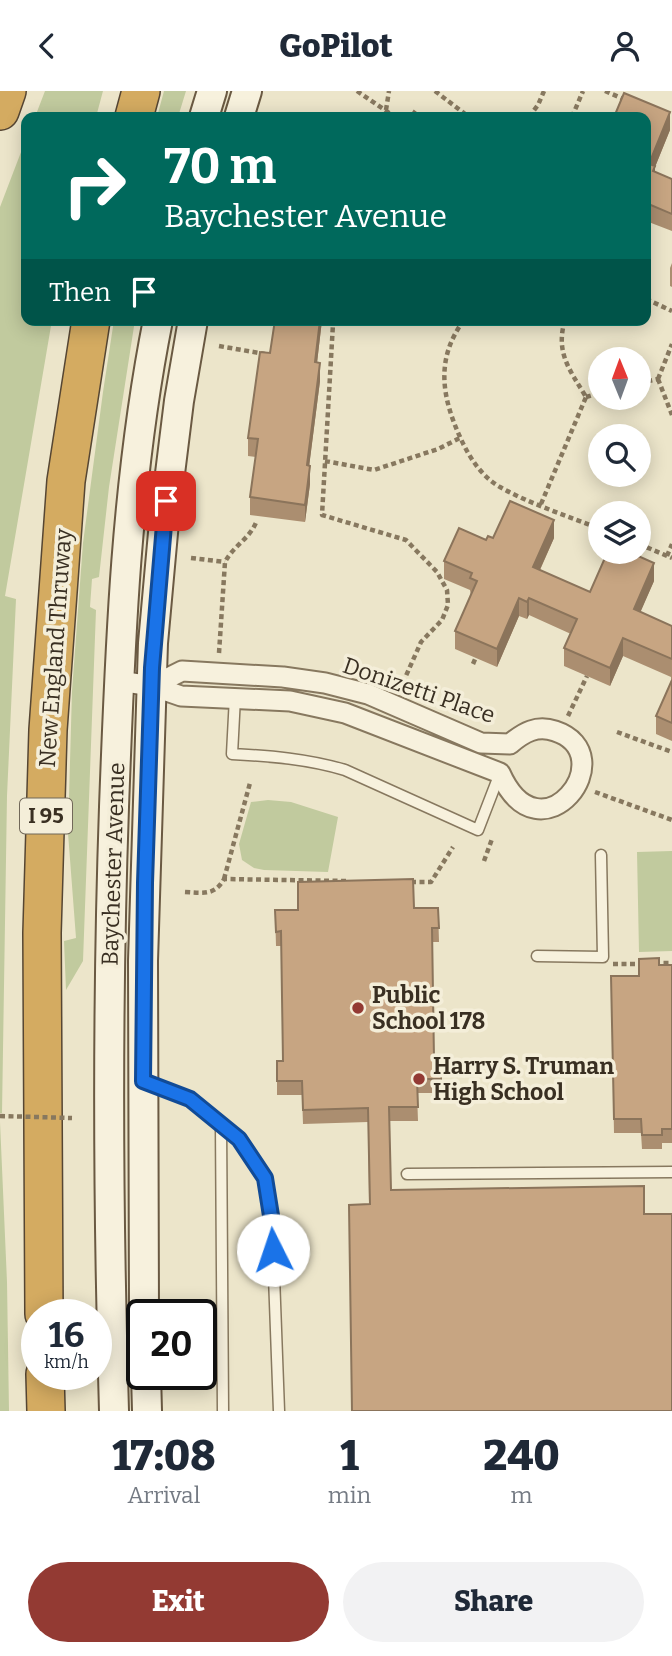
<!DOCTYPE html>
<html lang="en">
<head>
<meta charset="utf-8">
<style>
	:root { --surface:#fff; --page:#f2f2f3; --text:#1f2937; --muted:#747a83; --accent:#933a33 }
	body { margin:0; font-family:Bitter,serif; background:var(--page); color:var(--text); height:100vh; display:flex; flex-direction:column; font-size:26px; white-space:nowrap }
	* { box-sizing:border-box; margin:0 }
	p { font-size:23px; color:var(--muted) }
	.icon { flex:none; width:38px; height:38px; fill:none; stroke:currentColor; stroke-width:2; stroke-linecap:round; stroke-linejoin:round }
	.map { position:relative; height:1320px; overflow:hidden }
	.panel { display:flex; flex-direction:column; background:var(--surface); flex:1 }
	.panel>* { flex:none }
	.banner { position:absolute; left:21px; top:21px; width:630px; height:214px; border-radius:14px; box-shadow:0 4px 18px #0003; background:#00695c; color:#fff; overflow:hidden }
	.needle { width:46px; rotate:359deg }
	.controls { position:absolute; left:588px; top:256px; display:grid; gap:14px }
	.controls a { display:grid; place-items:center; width:63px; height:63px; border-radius:50%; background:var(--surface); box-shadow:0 4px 18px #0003; font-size:35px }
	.speed { position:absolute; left:21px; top:1208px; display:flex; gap:14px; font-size:35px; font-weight:700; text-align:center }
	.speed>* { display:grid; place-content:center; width:91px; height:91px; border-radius:50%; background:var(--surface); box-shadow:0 4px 18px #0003; line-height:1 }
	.speed small { font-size:18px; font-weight:400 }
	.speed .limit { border:4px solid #111; border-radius:10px; background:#fff; color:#111 }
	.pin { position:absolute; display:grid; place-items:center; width:60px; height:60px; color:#fff; margin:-30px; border-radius:14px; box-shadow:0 4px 10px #0006 }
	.me { position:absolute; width:77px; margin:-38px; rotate:356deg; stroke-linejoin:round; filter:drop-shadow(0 0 5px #0008) }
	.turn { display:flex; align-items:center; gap:24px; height:147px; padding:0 28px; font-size:32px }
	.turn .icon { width:91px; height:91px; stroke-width:2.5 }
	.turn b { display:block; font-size:49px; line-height:60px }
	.then { display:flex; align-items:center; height:66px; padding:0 28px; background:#0003; gap:14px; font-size:26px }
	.eta { display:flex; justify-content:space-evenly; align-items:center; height:119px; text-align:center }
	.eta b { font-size:42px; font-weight:800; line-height:49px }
	.button { display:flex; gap:14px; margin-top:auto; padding:14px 28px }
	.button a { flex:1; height:80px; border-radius:42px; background:var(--accent); color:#fff; font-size:28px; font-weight:800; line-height:80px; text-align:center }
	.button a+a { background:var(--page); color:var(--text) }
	header { display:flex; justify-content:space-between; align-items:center; height:91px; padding:0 28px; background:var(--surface); font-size:32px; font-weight:800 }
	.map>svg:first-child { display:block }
	.green { fill:#c1ca9e }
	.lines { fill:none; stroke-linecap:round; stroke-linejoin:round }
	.lane-casing { stroke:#87785f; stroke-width:13 }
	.street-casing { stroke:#87785f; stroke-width:23 }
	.secondary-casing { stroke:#6a5942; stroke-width:32 }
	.highway-casing { stroke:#564633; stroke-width:40 }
	.path { stroke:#87785f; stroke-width:4.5; stroke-dasharray:5 3.5; stroke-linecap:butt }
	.lane { stroke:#f7f1dd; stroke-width:10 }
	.street { stroke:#f7f1dd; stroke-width:19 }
	.secondary { stroke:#f7f1dd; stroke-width:28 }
	.highway { stroke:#d4ab61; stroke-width:37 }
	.path-bridge { stroke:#87785f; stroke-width:4.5; stroke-dasharray:5 3.5; stroke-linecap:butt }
	.wall { fill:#ab8e70 }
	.shaded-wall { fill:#8b745b }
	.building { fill:#c7a582; stroke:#8b745b; stroke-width:2 }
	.route-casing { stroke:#114b97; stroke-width:18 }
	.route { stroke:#1a73e8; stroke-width:12 }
	.poi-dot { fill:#933a33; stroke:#f4eed9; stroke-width:2.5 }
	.labels { text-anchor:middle; stroke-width:7; stroke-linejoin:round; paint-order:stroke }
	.shield { fill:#f4eed9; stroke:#716859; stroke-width:2 }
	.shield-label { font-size:21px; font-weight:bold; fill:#392f22 }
	.street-label { font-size:23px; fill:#392f22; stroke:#f4eed9 }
	.poi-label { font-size:23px; font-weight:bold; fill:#392f22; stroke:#f4eed9; text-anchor:start }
</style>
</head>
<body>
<header><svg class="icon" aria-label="back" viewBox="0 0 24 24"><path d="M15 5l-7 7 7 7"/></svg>GoPilot<svg class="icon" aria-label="person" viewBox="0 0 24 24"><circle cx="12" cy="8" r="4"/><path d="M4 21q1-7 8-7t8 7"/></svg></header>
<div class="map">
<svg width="672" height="1320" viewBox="0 0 672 1320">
	<rect width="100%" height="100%" fill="#ece5ca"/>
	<!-- green -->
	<path class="green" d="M45 0H103L96 26H35Z
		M164 0H186L178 26H157Z
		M26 48V229H52L5 505 16 508 7 705 2 1022H0V116Z
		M114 229H135L109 396 99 486 92 488 90 516 96 519 83 870 66 899 64 850 76 847 68 742 72 600 83 452 103 301Z
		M268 709 291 711 338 726 328 781 264 779 254 777 242 769 239 753 251 711Z
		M672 760V860L639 861 637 761Z
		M0 1031 7 1191 9 1320H0Z"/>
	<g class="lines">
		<!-- lane casing -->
		<g class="lane-casing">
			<path id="lane" d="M235 606 232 663C271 665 308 668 345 679L478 739 500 682
				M537 865 603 866 601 764
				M146 992 189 1008 239 1048 265 1087 272 1131 279 1320
				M221 1034 223 1320
				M407 1083 672 1081"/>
		</g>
		<!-- street casing -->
		<g class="street-casing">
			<path id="street" d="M119 590 152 595 181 605 290 610 345 622 500 682C541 774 625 663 555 640 537 634 524 641 510 653L481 652 368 603 325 592 283 586 182 580 152 595"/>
		</g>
		<!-- secondary casing -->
		<g class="secondary-casing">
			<path id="secondary" d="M204 26 212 0
				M239 26 247 0
				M144 1223 143 870 153 552 164 431 179 310 193 229
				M146 1283 147 1320
				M114 1320C108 1119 107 917 114 716 120 553 126 389 158 229"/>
		</g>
		<!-- highway casing -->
		<g class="highway-casing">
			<path id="highway" d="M0 20 7 0
				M134 26 141 0
				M44 1223 42 842 48 639 66 390 91 229
				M45 1283 46 1320"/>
		</g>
		<!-- path -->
		<path class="path" d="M357 0 395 26
			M435 0 469 26
			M605 0 626 9
			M386 19 389 0
			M529 26 538 14 544 0
			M572 26 583 0
			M646 208 672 220
			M336 229 333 233 322 424 406 449 437 481 447 499 448 514 442 529 421 551 401 596
			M464 229C435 268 442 306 460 346 469 366 481 385 500 396 530 413 568 425 600 438
			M565 229C555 262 570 279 586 306
			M219 255 265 263
			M658 288 672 324
			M658 288 672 253
			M639 292 658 288
			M586 306 600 302
			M325 370 374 379 438 358 460 347
			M541 413 586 306
			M639 453 672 467
			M667 465 672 453
			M191 467 225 471
			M219 562 225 471C234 454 251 447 257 429
			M473 573 476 566
			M568 625 587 585
			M617 641 672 661
			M595 701 672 729
			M484 770 492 748
			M224 788 250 692
			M411 791H431L453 756
			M185 801C202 802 215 805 224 788L346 790
			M655 872H672
			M613 873H643"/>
		<!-- lane -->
		<use href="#lane" class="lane"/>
		<!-- street -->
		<use href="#street" class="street"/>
		<!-- secondary -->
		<use href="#secondary" class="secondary"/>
		<!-- highway -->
		<use href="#highway" class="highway"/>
		<!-- path-bridge -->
		<path class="path-bridge" d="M0 1025 72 1027"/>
	</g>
	<!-- wall -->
	<path class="wall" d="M646 26 670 39 655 76V81L672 88V140L646 130Z
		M672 172V196L670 195V177Z
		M275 229H322L317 272 320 290 309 375 310 393 305 431 250 424V406L256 366 248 365V347L270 262Z
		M493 447H554L540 479 590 501 654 490 640 521 672 535V650L656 643V625L671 590V586L623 565 610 595 564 575V557L571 543 529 524 527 528 519 525 497 576 455 558V540L471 505 470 499 444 488V470L486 449Z
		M438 817 439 851H432L434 968H441V1002H417L418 1030H389L391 1099 644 1123 672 1320 369 1113 368 1031 303 1033 302 1004H277V970H283L281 855H276L275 819Z
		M659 874H672V1052H662V1058H642L641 1042H614L611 885H639Z"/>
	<!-- shaded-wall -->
	<path class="shaded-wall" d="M670 21V39L655 76V93L649 73Z
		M320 229H322L315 289V271Z
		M320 272V290L307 392V374Z
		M310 375V393L305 431V414Z
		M554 429V447L533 494V476Z
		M654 472V490L634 536V518Z
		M519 507V525L497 576V558Z
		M529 507V524L527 528V511Z
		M623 547V565L610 595V577Z"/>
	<!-- building -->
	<path class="building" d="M624 2 670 21 649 73 655 75 653 80 672 88V123L646 112V26H614Z
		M414 20 422 26H410Z
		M275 229H320L315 271 320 272 307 374 310 375 305 414 250 406 258 348 248 347 260 261 270 262Z
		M510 410 554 429 533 476 590 501 608 460H627L654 472 634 518 672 535V568L623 547 610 577 564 557 577 528 529 507 527 511 519 507 497 558 455 540 477 490 470 487 472 482 444 470 459 437 486 449 488 445 493 447Z
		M672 589V632L656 625Z
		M413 788 414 817H438L439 837H432L434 968H441V988H417L418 1016H389L391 1099 644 1095V1123H672V1320H352L349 1114 370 1113 368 1017 303 1019 302 990H277V970H283L281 840 276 841 275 819H298V791Z
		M659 867V874H672V1038H662V1044H642L641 1028H614L611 885H639V868Z"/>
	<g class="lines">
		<!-- route casing -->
		<g class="route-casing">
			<path id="route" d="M166 410 152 577 145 792 143 990 190 1008 239 1048 265 1087 272 1131 273 1159"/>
		</g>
		<!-- route -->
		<use href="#route" class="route"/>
	</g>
	<!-- markers -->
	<g class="poi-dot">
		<circle cx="358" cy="917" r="7"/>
		<circle cx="419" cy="988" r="7"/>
	</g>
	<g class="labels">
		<!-- shield labels -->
		<rect class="shield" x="20" y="707.5" width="52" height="35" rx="5"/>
		<g class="shield-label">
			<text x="46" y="732">I 95</text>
		</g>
		<!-- street labels -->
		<g class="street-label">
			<text transform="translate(55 557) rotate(-86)" y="8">New England Thruway</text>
			<text transform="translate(419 599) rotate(19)" y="8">Donizetti Place</text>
			<text transform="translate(113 773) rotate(-88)" y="8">Baychester Avenue</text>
		</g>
		<!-- poi labels -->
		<g class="poi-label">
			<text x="372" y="912">Public<tspan x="372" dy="26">School 178</tspan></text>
			<text x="433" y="983">Harry S. Truman<tspan x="433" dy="26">High School</tspan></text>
		</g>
	</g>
</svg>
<div class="controls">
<a><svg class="needle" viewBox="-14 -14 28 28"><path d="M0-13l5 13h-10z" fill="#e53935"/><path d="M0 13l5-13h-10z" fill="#747a83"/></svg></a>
<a><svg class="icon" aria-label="search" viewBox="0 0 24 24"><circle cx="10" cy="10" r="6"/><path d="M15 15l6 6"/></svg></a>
<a><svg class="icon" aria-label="layers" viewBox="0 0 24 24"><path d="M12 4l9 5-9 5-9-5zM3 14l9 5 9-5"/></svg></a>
</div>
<div class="speed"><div>16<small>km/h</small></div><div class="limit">20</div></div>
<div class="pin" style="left:166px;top:410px;background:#d93025"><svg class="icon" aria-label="arrive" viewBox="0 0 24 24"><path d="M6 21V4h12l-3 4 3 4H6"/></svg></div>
<svg class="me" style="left:273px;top:1159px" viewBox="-20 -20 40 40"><circle r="19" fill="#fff"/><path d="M0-13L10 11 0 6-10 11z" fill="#1a73e8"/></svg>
<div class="banner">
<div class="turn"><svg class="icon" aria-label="right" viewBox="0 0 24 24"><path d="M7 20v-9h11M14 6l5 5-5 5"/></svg><div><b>70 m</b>Baychester Avenue</div></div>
<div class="then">Then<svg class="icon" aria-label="arrive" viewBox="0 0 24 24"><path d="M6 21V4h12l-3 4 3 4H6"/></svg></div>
</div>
</div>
<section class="panel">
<div class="eta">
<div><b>17:08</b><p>Arrival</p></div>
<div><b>1</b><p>min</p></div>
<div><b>240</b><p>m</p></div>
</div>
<div class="button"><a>Exit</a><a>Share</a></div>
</section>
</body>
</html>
